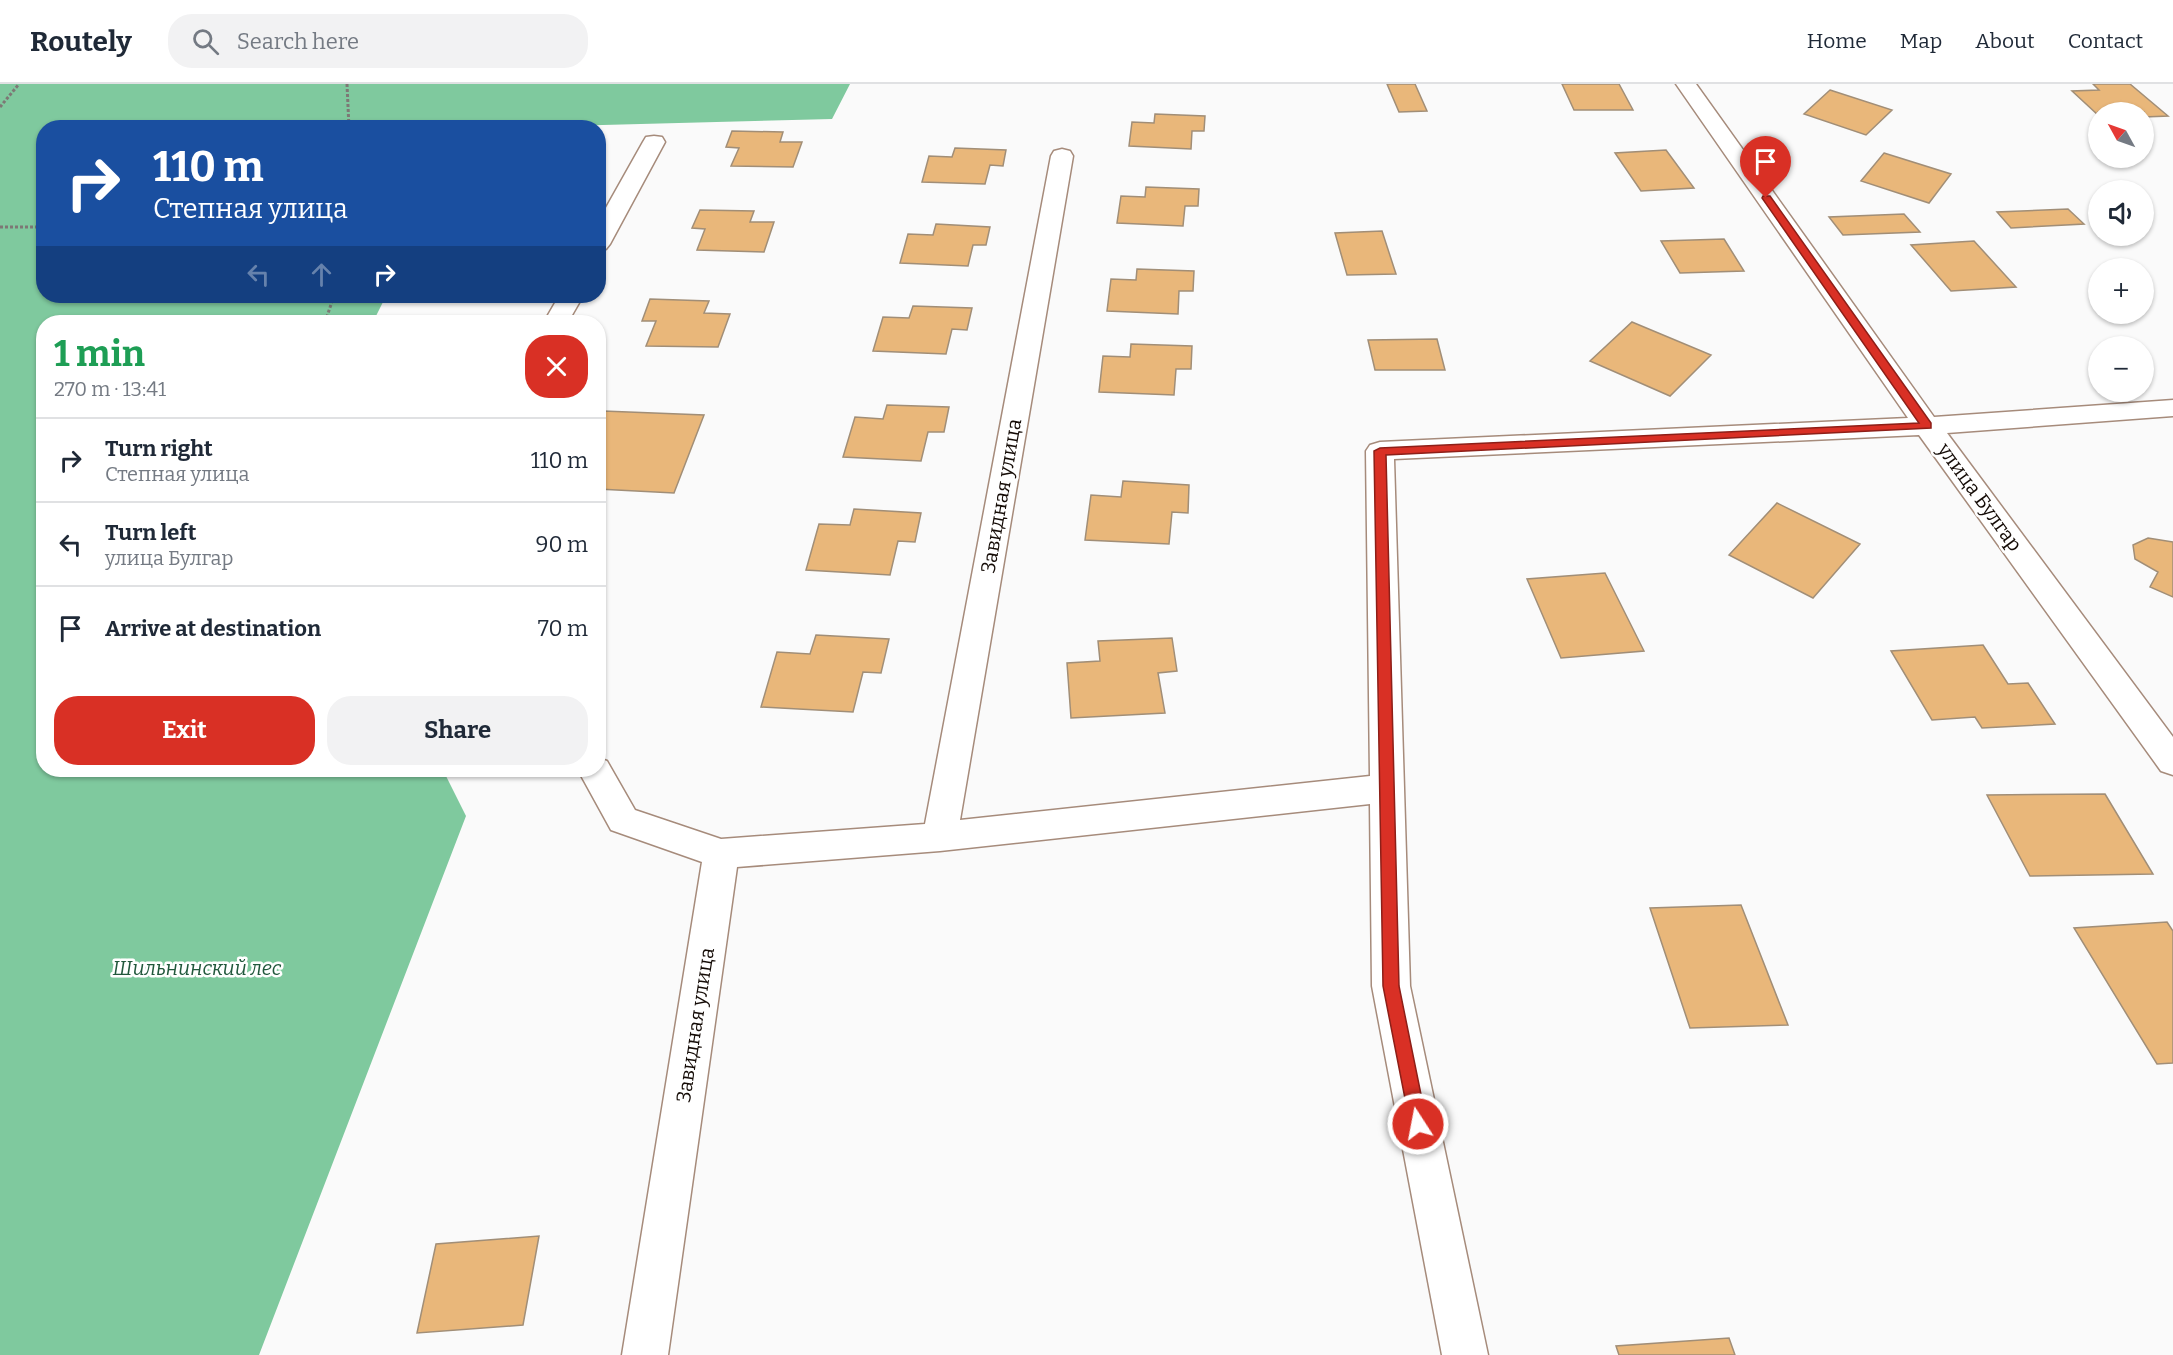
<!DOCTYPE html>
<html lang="en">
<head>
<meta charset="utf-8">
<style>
	:root { --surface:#fff; --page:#f2f2f3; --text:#1f2937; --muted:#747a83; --line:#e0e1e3; --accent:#d93025 }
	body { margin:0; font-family:Bitter,serif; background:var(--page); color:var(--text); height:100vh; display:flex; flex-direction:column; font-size:22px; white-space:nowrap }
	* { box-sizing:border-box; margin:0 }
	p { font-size:20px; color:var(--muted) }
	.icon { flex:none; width:33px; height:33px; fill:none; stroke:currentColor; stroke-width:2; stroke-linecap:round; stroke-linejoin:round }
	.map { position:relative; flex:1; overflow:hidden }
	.panel { position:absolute; left:36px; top:231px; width:570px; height:462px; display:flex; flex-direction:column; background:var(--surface); border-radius:24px; box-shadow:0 2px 4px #0004 }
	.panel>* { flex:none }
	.hud { position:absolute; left:36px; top:36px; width:570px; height:183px; border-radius:24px; box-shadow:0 2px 4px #0004; background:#1a4fa0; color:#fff; overflow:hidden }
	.needle { width:39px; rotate:310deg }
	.controls { position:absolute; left:2088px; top:18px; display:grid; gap:12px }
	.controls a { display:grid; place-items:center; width:66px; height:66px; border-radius:50%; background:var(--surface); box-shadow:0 2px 4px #0004; font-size:30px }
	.pin { position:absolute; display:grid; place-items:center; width:51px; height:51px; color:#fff; margin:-62px -26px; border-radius:50% 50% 50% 0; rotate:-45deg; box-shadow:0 0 6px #0007 }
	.pin .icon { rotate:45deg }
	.me { position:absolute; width:66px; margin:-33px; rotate:349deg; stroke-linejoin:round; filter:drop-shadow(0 0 4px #0008) }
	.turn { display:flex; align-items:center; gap:21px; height:126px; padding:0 18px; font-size:27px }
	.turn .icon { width:78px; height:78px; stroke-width:2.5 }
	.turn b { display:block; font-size:42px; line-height:51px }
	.lanes { display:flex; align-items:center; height:57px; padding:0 18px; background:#0003; justify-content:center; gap:30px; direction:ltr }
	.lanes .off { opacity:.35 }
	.round { display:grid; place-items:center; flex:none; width:63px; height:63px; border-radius:24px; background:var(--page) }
	.headline { display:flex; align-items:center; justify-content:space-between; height:102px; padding:0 18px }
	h1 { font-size:36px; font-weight:700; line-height:45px; color:#1e9e55 }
	.primary-button { display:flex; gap:12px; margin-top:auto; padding:12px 18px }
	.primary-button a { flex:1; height:69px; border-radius:24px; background:var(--accent); color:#fff; font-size:24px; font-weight:700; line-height:69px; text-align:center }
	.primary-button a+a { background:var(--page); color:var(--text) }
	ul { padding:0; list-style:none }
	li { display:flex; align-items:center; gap:18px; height:84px; padding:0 18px; border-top:2px solid var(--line) }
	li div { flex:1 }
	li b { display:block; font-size:22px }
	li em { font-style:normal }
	header { display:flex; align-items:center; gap:36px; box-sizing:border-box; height:84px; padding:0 30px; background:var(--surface); border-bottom:2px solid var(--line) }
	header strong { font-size:28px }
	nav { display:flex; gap:33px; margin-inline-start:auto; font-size:21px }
	.search { width:420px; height:54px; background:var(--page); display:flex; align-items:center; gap:15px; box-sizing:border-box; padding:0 21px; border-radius:24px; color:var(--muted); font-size:22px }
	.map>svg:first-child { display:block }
	.forest { fill:#7fc99e }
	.building { fill:#e9b77a; stroke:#a18e77; stroke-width:1.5 }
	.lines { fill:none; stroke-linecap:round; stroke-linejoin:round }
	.street-casing { stroke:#a68b7b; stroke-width:3 }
	.path { stroke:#7d7875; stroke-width:3; stroke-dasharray:3 2; stroke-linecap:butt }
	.street { fill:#fff; fill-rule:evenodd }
	.route { fill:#d93025; stroke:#8d1f18; stroke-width:1.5 }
	.labels { text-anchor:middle; stroke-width:5; stroke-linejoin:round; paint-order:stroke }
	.street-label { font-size:20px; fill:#140b06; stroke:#fff }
	.park-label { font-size:20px; font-style:italic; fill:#21583c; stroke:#fff }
</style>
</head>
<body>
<header>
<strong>Routely</strong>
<div class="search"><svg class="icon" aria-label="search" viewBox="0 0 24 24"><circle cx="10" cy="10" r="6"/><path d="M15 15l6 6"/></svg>Search here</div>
<nav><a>Home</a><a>Map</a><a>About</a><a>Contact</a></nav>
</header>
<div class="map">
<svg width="2173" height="1271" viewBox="0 0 2173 1271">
	<rect width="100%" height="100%" fill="#fafafa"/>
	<!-- forest -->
	<path class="forest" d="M0 0H850L832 35 487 44H44V212H386L373 238H44V686H443L466 732 259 1271H0Z"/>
	<!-- building -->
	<path class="building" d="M1387 0H1415L1427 27 1399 28Z
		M1562 0H1619L1633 26H1574Z
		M2093 0H2130L2168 32 2144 33V28H2098V31L2072 7 2099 6Z
		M1830 6 1892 26 1866 51 1804 30Z
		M1155 30 1205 32 1204 47H1192L1191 65 1129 62 1132 38 1154 39Z
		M732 47 783 48 780 58H802L793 83 731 82 739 64 726 63Z
		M955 64 1006 66 1003 82 990 81 985 100 922 98 929 72 952 73Z
		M1666 66 1694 104 1641 107 1615 69Z
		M1884 69 1951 90 1929 119 1861 97Z
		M1146 103 1199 105 1198 122H1185L1183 142 1117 139 1121 112 1145 113Z
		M2068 125 2084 140 2011 144 1997 128Z
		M700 126 754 127 750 138H774L764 168 697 166 705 145 692 144Z
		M1904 130 1920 148 1843 151 1829 133Z
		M936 140 990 143 986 161H973L968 182 900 179 908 150 933 151Z
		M1382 147 1396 190 1347 191 1335 149Z
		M1724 155 1744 187 1680 189 1661 157Z
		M1974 157 2016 203 1951 207 1911 161Z
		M1137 185 1194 187 1193 207H1179L1178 230 1107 227 1111 195 1136 196Z
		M650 215 709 217 704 229 730 230 718 263 646 262 656 237H642Z
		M913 222 972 224 967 246 952 245 946 270 873 267 883 233 909 234Z
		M1632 238 1711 271 1670 312 1590 277Z
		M1437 255 1445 286H1375L1368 256Z
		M1131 260 1192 262 1191 285H1176L1174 311 1099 308 1103 272 1130 273Z
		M887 321 949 323 944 348H928L921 377 843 373 855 333 883 335Z
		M603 327 704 331 674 409 598 405V338Z
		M1123 397 1189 401 1188 429 1172 428 1169 460 1085 456 1091 411 1121 413Z
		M1777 419 1860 460 1813 514 1729 471Z
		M854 425 921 429 915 458 898 457 890 491 806 486 819 440 850 441Z
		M2148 454 2173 458V513L2150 503 2158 488 2135 475 2133 461Z
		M1605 489 1644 567 1561 574 1527 495Z
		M816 551 889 555 881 589 863 588 853 628 761 623 777 568 810 570Z
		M1172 554 1177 587 1158 589 1165 629 1071 634 1067 579 1100 577 1098 557Z
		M1983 561 2008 600 2028 599 2055 640 1982 644 1975 633 1932 636 1891 567Z
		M2105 710 2153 790 2030 792 1987 711Z
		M1741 821 1788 941 1690 944 1650 824Z
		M2167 838 2173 847V979L2157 980 2074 844Z
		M539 1152 523 1241 417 1249 436 1160Z
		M1729 1254 1735 1271H1619L1616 1262Z"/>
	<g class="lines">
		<!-- street casing -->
		<g class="street-casing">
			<path id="street" d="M1676 0H1696L1934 333 2173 316V332L1947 349 2173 653V691L2161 687 1919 351 1394 375 1410 902 1488 1271H1442L1372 902 1370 720 940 767 737 783 668 1271H622L702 778 611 746 578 686H598V674L607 677 635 726 721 755 925 740 1051 72 1054 67 1062 65 1070 67 1073 72 960 736 1370 692 1366 367 1370 361 1380 358 1908 334Z
				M654 52 662 53 665 58 610 160 606 165 598 167V138L643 58 646 53Z
				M559 212H583L568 238H544Z"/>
		</g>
		<!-- path -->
		<path class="path" d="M347 0 349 44
			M0 23 19 0
			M0 143H44
			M325 238 334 212"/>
		<!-- street -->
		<use href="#street" class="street"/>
	</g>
	<!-- route -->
	<path class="route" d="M1763 112H1770L1931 339V344L1386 371 1399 902 1427 1040 1424 1046 1418 1048 1412 1046 1410 1040 1383 902 1374 367 1380 364 1919 339 1762 114Z"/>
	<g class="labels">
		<!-- street labels -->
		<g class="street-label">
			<text transform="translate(1001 412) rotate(-80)" y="7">Завидная улица</text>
			<text transform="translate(1980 413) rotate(54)" y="7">улица Булгар</text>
			<text transform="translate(695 941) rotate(-81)" y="7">Завидная улица</text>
		</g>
		<!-- park labels -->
		<g class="park-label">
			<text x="197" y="891">Шильнинский лес</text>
		</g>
	</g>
</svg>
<div class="controls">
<a><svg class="needle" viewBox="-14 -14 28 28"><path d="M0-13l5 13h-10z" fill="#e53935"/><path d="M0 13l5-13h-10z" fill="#747a83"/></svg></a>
<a><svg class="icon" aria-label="sound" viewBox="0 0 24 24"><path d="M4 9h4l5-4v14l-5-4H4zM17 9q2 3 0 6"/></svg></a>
<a>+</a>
<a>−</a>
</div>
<div class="pin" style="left:1766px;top:114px;background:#d93025"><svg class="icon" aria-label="arrive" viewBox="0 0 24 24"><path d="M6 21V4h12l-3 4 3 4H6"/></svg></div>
<svg class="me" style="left:1418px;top:1040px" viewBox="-20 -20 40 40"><circle r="17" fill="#d93025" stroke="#fff" stroke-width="3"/><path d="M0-11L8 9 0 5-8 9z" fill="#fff"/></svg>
<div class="hud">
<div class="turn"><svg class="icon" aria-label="right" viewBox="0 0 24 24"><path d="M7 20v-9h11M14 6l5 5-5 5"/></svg><div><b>110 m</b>Степная улица</div></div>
<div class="lanes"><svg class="icon off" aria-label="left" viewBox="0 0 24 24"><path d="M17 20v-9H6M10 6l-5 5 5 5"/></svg><svg class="icon off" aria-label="ahead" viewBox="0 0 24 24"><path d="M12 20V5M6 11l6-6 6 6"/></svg><svg class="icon" aria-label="right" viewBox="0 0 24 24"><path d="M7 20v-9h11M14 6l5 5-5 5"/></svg></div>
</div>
<section class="panel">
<div class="headline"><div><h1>1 min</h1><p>270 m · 13:41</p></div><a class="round" style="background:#d93025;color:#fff"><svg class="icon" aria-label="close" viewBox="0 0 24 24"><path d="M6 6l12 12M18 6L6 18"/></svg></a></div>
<ul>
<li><svg class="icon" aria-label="right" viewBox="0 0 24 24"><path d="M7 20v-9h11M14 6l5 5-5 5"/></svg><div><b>Turn right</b><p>Степная улица</p></div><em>110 m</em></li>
<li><svg class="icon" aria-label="left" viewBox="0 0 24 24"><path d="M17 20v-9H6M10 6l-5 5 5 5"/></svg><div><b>Turn left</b><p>улица Булгар</p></div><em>90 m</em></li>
<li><svg class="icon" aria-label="arrive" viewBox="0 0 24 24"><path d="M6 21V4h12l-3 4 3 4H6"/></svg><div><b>Arrive at destination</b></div><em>70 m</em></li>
</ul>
<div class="primary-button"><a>Exit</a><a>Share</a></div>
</section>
</div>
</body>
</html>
